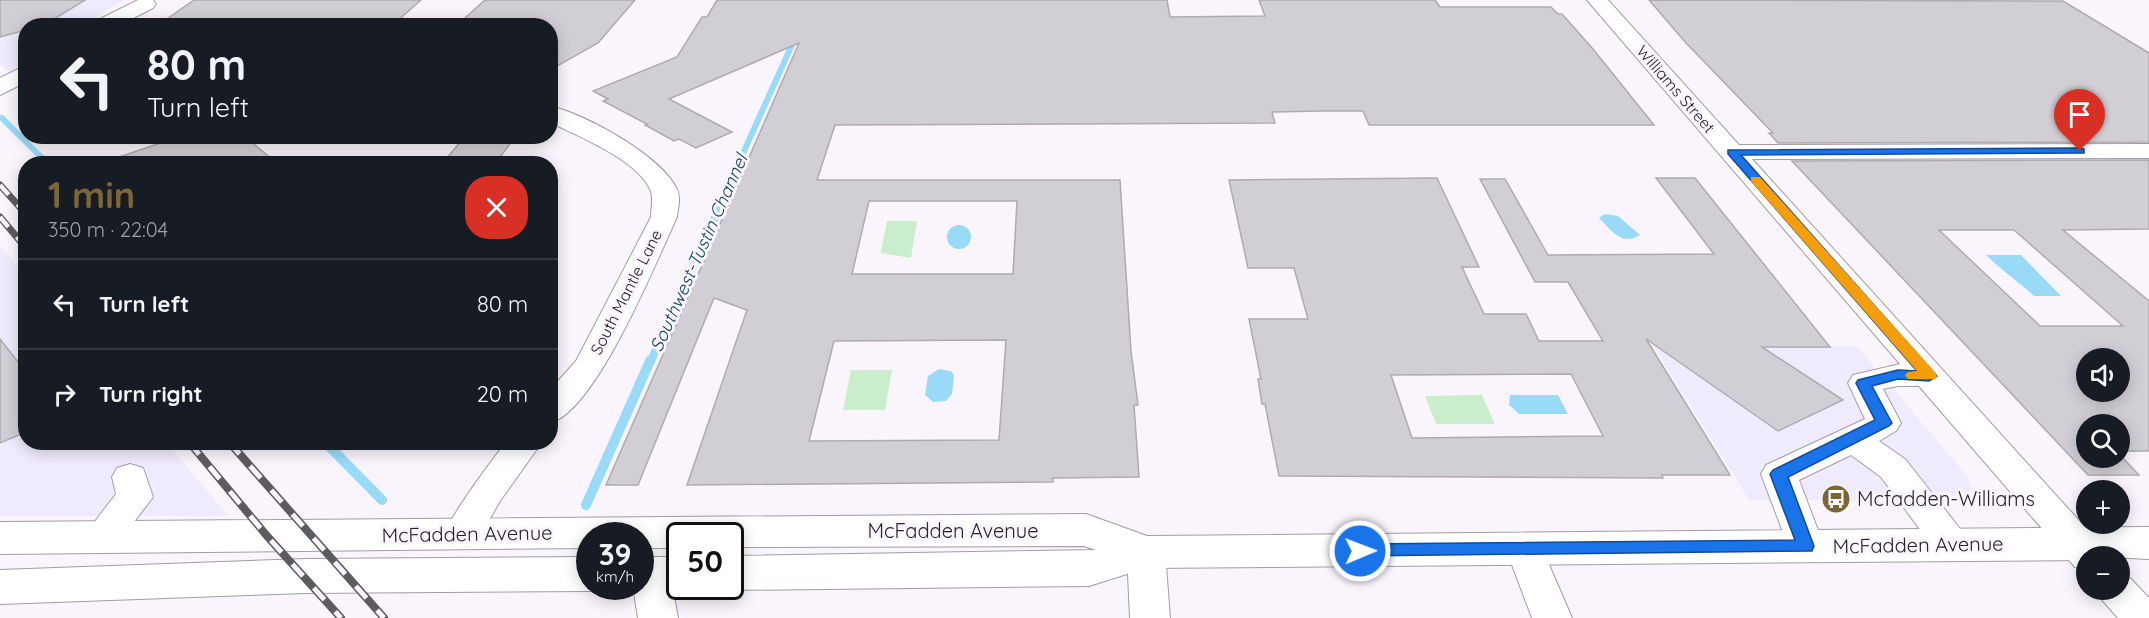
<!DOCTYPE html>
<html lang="en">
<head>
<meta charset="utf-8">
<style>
	:root { --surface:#171b24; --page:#242831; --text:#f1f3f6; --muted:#9ea1a6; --line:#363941; --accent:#7b6736 }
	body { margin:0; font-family:Quicksand,sans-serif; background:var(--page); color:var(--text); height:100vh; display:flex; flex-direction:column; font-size:22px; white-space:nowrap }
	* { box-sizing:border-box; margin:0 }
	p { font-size:20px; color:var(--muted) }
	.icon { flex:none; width:33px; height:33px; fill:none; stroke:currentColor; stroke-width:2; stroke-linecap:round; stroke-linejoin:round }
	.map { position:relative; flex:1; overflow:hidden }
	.side { position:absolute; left:18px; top:156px; width:540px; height:294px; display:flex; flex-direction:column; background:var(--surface); border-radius:24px; box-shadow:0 3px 15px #0003 }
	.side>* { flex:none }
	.hud { position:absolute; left:18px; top:18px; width:540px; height:126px; border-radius:24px; box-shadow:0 3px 15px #0003; background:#171b24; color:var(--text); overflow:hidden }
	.fabs { position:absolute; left:2076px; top:348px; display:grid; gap:12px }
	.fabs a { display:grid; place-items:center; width:54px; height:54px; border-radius:50%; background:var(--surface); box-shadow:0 3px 15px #0003; font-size:30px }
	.speed { position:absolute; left:576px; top:522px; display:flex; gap:12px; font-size:30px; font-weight:700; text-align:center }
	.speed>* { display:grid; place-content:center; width:78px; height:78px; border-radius:50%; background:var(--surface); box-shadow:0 3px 15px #0003; line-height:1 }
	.speed small { font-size:15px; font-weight:400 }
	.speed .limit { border:3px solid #111; border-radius:9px; background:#fff; color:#111 }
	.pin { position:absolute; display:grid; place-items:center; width:51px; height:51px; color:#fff; margin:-62px -26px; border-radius:50% 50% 50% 0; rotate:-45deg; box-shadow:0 0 6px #0007 }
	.pin .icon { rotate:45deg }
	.me { position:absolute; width:66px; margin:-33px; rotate:89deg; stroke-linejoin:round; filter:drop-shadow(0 0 4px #0008) }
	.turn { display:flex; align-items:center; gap:21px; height:126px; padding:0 30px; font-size:27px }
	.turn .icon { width:78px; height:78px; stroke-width:2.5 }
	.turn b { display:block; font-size:42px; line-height:51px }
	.round { display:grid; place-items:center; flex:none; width:63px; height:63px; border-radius:24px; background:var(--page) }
	.summary { display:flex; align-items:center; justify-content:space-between; height:102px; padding:0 30px }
	h1 { font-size:36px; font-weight:700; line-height:45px; color:var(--accent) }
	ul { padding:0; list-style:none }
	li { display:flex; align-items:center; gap:18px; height:90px; padding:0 30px; border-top:2px solid var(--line) }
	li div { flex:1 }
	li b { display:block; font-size:22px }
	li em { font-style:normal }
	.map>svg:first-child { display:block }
	.commercial { fill:#efebfc }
	.green { fill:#caedcc }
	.water { fill:#99dbf7 }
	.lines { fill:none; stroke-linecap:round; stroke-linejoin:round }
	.stream-far2 { stroke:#99dbf7; stroke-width:6 }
	.stream-far1 { stroke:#99dbf7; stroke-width:8 }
	.stream { stroke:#99dbf7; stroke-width:10 }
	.building { fill:#d2ced5; stroke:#afaab1; stroke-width:1.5; fill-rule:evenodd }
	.minor-casing { stroke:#a29da5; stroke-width:2 }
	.major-casing { stroke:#a29da5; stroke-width:2 }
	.minor { fill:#fff; fill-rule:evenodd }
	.major { fill:#fff; fill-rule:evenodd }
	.rail-far1-casing { stroke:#5e5b60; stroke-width:7 }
	.rail-casing { stroke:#5e5b60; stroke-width:8 }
	.rail-far1 { stroke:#faf5fd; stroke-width:4.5; stroke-dasharray:13; stroke-linecap:butt }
	.rail { stroke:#faf5fd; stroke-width:5; stroke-dasharray:16; stroke-linecap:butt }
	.route { fill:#1a73e8; stroke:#114b97; stroke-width:1.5 }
	.slow { fill:#f59e0b }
	.labels { text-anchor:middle; stroke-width:6; stroke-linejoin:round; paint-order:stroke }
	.street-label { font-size:16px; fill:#262427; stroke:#faf5fd }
	.water-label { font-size:18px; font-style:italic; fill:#094256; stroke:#faf5fd }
	.near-poi-label { font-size:20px; fill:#262427; stroke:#faf5fd; text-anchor:start }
	.near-street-label { font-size:20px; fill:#262427; stroke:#faf5fd }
</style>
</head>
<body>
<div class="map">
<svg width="2149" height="618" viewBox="0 0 2149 618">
	<rect width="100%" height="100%" fill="#faf5fd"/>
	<!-- commercial -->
	<path class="commercial" d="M0 0H124L83 25 26 26 25 61 9 72 0 64Z
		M0 245 25 275 26 442 167 443 228 516H0Z
		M1857 346 1968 477 1972 488 1966 496 1955 500H1749L1654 347Z"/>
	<!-- green -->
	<path class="green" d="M887 221H917L911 258 881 253Z
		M851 370H892L885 410H843Z
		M1482 395 1495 424H1436L1425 396Z"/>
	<!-- water -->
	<path class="water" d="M1605 214 1618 216 1640 235C1622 247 1611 230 1599 218Z
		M947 237a12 12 0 1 1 24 0a12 12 0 1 1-24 0Z
		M1986 255H2021L2061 296H2034C2018 281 2002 271 1986 255Z
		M939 369 951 371 954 375 952 394 946 401 933 402 925 395 928 376Z
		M1510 395H1558L1568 414H1519L1509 405Z"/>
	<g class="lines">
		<!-- stream-far2 -->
		<path class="stream-far2" d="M2 118 44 160
			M740 160 796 36"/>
		<!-- stream-far1 -->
		<path class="stream-far1" d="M42 159 47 164
			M650 363 741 159"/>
		<!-- stream -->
		<path class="stream" d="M325 442 382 500
			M586 505 650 361"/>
	</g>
	<!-- building -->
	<path class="building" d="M0 0H85L46 24 26 26V30L0 37Z
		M194 0H421L395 23 157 26Z
		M485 0H635L598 43 550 70V26H456Z
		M717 0H1167L1170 17 1265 16 1259 0H1435L1440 7H1551L1558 14H1562L1593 49 1654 125H1369L1363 111H1323L1272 112 1275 123 835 125 817 180H1120L1131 351 1138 405H1134L1139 477 1053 478V482L687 485 747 310 714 298 638 485H606L799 43 669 99 732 132 696 148 679 139 674 141 645 125 647 124 603 101 608 99 593 91 677 57 702 17H707ZM869 201H1017L1013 274H852ZM1006 340 999 440 809 441 834 341Z
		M1649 0 2063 1 2149 53V142L1778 143 1769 133H1773L1686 43Z
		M181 136H244L278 164H114L113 159Z
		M461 141H512L495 164H442Z
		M2149 160V229L2063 230 2149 301V451H2120V424H2086V458H2120V455L2139 475H2088L1792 161ZM1939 230H2014L2123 326H2040ZM2086 358H2120V392H2086Z
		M1437 178 1479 267H1462L1484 314H1526L1539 341H1603L1568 282H1535L1480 179H1505L1548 255 1714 254 1656 178H1695L1830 347H1762L1843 400 1778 431 1646 339 1730 475H1662L1663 478 1279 476 1265 404H1262L1258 379H1261L1249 319H1308L1294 268H1248L1229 180ZM1571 374 1603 436 1412 438 1391 375Z
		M0 339 26 372V432L0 443Z"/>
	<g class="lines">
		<!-- minor casing -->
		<g class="minor-casing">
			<path id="minor" d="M138 0H153L156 4 153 8 118 26H91L94 22Z
				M1587 0H1608L1739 145 2149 144V158L1752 159 2101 545 2107 556H2086V570L2075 567 1919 386H1898L1883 389 1901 423 1896 431 1879 441 1905 459 1965 535 1971 545 1965 555 1952 560 1939 555 1881 477 1851 455 1799 480 1824 546 1818 556 1805 561 1792 556 1761 474 1766 465 1865 419 1848 383 1853 375 1900 364Z
				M26 65V82L0 95V78Z
				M550 106C587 115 660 155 677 189 681 197 678 208 677 217 656 262 596 411 550 423V390L576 361 651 217C651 208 654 197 650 189 636 159 579 137 550 122Z
				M506 442H542L500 501 476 543 463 547 450 543 444 533C462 500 483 472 506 442Z
				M130 464 143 468 153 497 115 547 102 551 89 547 83 537 116 494 112 477 117 468Z
				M1525 534 1538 539 1572 618H1532L1506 549 1512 539Z
				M1146 537 1159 542 1165 552 1170 618H1130L1127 552 1133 542Z
				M651 559 665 563 670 574 678 618H638L633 586H640V562Z
				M2120 575 2131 579 2149 598V618H2118L2103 601 2098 590H2120Z"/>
		</g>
		<!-- major casing -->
		<g class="major-casing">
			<path id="major" d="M1086 514 1147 536 2149 527V559L2086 556V560L1146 568 1089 586 730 590 720 586H730V556L1096 550 1084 546 730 547V536H680V548H640V536H590V548L0 554V522Z
				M590 557V586H603L590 591 306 593 0 604V570L306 559Z
				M640 557H680V586H693C672 593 648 593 627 586H640Z"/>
		</g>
		<!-- minor -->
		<use href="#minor" class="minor"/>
		<!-- major -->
		<use href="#major" class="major"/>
		<!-- rail-far1 casing -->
		<g class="rail-far1-casing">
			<path id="rail-far1" d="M0 185 26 214
				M0 217 26 248"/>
		</g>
		<!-- rail casing -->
		<g class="rail-casing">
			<path id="rail" d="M189 442 267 536 341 618
				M229 442 384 618"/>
		</g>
		<!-- rail-far1 -->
		<use href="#rail-far1" class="rail-far1"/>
		<!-- rail -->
		<use href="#rail" class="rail"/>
	</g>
	<!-- route -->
	<path class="route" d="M2080 148 2084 149V153L1741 155 1937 376 1929 381 1898 379 1872 386 1892 423 1889 426 1788 477 1814 546 1812 551 1354 556 1352 551 1354 546 1360 544 1795 540 1770 474 1773 470 1875 420 1856 383 1858 380 1898 370 1917 371 1728 154V150Z"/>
	<!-- slow -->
	<path class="slow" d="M1751 177H1760L1935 372 1937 376 1935 379H1908L1905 375 1908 372 1917 371 1751 181Z"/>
	<!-- icons -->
	<defs>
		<g id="bus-disc" transform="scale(1.5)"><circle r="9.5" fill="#7b6736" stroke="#faf5fd"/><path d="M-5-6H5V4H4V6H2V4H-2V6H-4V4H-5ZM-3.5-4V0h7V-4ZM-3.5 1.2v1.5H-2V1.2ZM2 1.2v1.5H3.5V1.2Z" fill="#fff"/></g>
	</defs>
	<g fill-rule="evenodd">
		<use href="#bus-disc" x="1836" y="499"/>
	</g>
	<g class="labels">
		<!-- street labels -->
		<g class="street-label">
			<text transform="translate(1676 89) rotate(49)" y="6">Williams Street</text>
			<text transform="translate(626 292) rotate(-63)" y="6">South Mantle Lane</text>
		</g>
		<!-- water labels -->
		<g class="water-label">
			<text transform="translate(699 253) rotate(-66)" y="6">Southwest-Tustin Channel</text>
		</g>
		<!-- near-poi labels -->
		<g class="near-poi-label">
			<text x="1857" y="506">Mcfadden-Williams</text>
		</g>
		<!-- near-street labels -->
		<g class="near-street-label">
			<text x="953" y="538">McFadden Avenue</text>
			<text transform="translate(467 534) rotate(-1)" y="7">McFadden Avenue</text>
			<text transform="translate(1918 545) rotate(-1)" y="7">McFadden Avenue</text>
		</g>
	</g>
</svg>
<div class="fabs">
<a><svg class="icon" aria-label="sound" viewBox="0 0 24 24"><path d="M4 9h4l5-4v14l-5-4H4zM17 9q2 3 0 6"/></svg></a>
<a><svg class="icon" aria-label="search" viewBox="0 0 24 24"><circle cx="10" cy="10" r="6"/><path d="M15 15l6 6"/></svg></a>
<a>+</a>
<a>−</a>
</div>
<div class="speed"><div>39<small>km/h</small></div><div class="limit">50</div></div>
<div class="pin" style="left:2080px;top:151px;background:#d93025"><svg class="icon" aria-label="arrive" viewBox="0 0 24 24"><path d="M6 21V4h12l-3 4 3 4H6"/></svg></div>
<svg class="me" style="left:1360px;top:551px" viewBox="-20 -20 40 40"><circle r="17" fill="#1a73e8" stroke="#fff" stroke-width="3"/><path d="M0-11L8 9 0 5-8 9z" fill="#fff"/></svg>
<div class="hud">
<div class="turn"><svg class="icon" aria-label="left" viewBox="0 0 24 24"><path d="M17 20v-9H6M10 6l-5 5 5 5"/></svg><div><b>80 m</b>Turn left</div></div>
</div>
<section class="side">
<div class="summary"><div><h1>1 min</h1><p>350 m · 22:04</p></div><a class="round" style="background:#d93025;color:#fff"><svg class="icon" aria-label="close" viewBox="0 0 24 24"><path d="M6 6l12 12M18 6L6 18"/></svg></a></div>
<ul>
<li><svg class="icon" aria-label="left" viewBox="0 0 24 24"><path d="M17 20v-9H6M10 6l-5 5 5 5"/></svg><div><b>Turn left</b></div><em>80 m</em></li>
<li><svg class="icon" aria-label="right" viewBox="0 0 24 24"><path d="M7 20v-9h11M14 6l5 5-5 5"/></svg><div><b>Turn right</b></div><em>20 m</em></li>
</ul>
</section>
</div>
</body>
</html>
